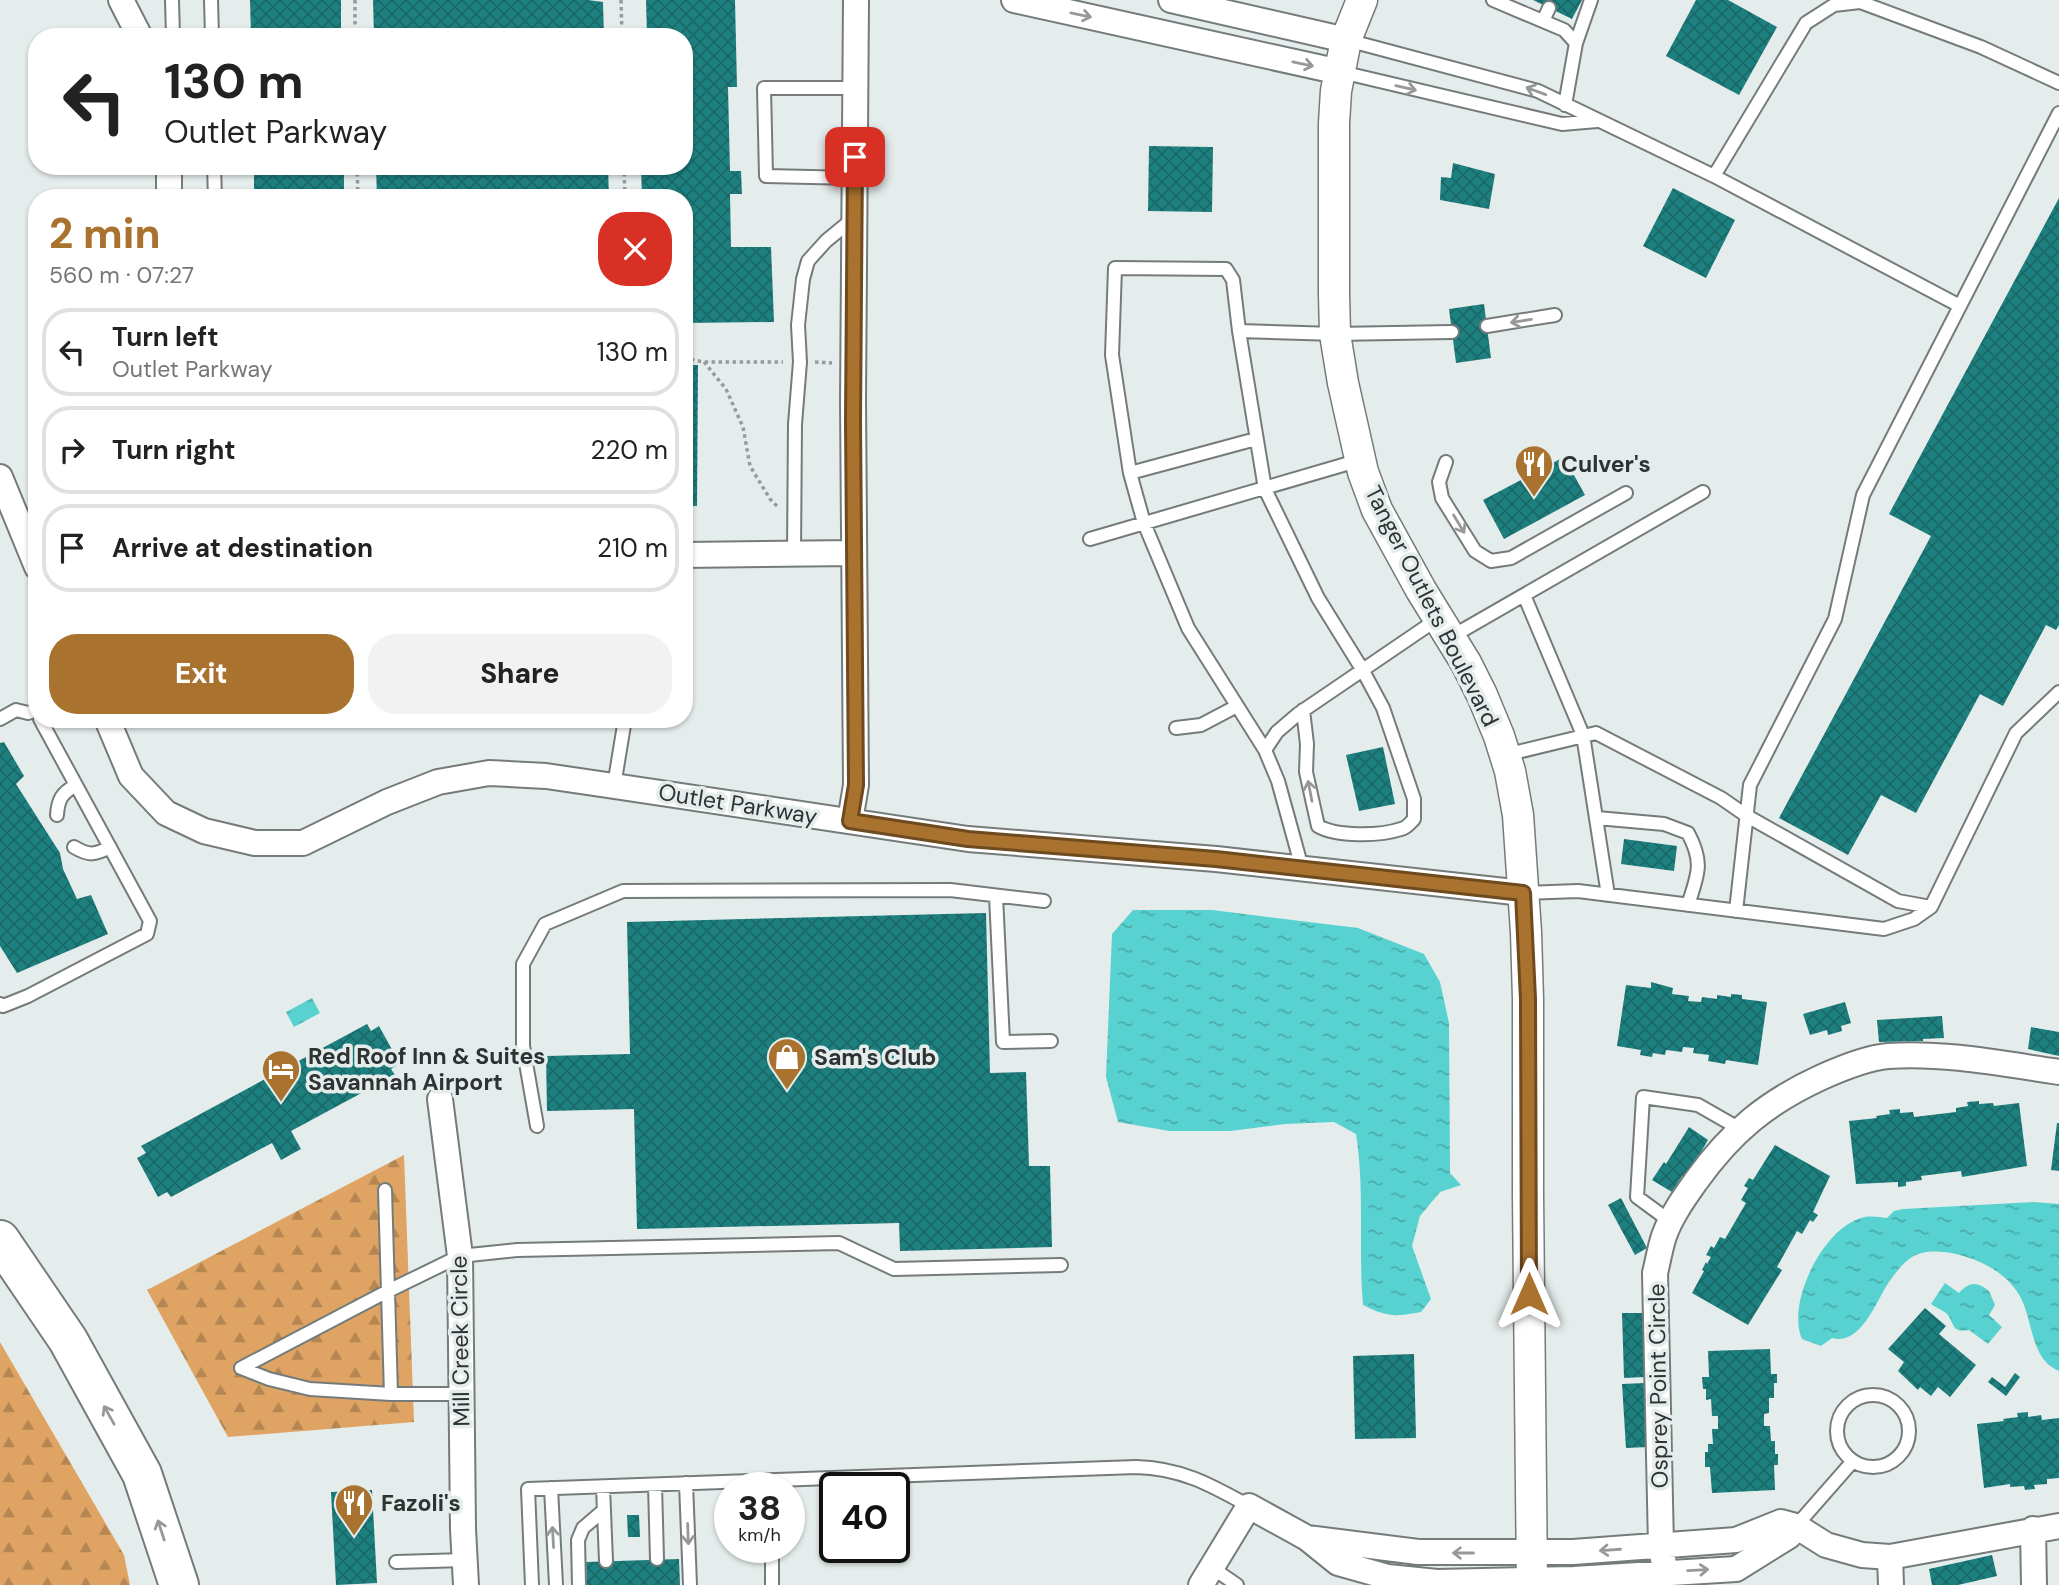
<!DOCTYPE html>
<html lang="en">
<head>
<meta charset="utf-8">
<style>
	:root { --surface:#fff; --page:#f2f2f2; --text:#222; --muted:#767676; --line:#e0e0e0; --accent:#aa722f }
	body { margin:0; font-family:"DM Sans",sans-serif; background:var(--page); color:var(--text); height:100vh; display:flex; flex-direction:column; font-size:26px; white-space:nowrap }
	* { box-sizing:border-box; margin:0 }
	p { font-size:23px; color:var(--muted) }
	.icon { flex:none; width:38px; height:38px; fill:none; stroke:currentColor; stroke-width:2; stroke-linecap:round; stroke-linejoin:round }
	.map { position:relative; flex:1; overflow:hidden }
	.details { position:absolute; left:28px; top:189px; width:665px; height:539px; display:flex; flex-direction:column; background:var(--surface); border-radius:28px; box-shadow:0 2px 5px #0004 }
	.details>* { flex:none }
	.hud { position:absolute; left:28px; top:28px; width:665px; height:147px; border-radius:28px; box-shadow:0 2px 5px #0004; background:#fff; color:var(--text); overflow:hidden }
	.speed { position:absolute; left:714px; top:1472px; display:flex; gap:14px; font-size:35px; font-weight:700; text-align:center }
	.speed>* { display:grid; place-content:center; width:91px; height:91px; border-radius:50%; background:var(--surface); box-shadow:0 2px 5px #0004; line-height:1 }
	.speed small { font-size:18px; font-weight:400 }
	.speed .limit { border:4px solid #111; border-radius:10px; background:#fff; color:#111 }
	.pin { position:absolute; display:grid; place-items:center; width:60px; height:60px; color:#fff; margin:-30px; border-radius:14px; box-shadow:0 4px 10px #0006 }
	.me { position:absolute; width:77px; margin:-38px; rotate:0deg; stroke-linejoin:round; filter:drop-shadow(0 0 5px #0008) }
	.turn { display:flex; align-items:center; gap:24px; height:147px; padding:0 21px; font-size:32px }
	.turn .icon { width:91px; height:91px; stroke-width:2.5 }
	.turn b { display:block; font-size:49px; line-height:60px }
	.round { display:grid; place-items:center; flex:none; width:74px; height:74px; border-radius:28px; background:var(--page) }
	.overview { display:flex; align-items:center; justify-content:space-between; height:119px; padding:0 21px }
	h1 { font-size:42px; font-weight:800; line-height:52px; color:var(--accent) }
	.action { display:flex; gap:14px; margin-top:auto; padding:14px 21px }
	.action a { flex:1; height:80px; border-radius:28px; background:var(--accent); color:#fff; font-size:28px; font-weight:800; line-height:80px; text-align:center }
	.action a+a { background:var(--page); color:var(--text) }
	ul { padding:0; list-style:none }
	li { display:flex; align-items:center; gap:21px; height:88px; margin:0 14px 10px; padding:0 7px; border:4px solid var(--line); border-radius:28px }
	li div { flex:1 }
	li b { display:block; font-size:26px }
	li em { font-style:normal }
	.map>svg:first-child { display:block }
	.forest { fill:url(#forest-firs) }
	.water { fill:url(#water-ripples) }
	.building { fill:url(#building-cross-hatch) }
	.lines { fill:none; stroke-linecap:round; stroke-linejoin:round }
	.service-casing { stroke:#757b7b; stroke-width:16 }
	.minor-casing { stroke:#757b7b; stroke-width:28 }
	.tertiary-casing { stroke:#757b7b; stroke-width:33 }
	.motorway-casing { stroke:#757b7b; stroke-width:42 }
	.path { stroke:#959b9a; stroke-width:3.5; stroke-dasharray:3.5 3.5; stroke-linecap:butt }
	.service { stroke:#fff; stroke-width:12 }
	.minor { stroke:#fff; stroke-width:24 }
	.tertiary { stroke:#fff; stroke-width:30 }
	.motorway { stroke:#fff; stroke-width:38 }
	.oneway { stroke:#979898 }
	.route-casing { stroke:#6e4a1f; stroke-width:18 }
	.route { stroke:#aa722f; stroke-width:12 }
	.labels { text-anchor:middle; stroke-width:7; stroke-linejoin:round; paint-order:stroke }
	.poi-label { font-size:23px; font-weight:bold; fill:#2f3232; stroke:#e5edec; text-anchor:start }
	.street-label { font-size:23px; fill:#2f3232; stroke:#e5edec }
</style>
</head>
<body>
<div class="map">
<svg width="2059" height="1585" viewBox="0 0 2059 1585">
	<defs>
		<pattern id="forest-firs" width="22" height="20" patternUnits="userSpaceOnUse" patternTransform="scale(1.75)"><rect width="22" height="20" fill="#dfa463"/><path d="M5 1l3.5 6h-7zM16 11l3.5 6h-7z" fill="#b58652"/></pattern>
		<pattern id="water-ripples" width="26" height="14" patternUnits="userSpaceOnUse" patternTransform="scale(1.75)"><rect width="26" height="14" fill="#58d2d0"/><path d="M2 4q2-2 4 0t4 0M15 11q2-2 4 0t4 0" fill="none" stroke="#49aba9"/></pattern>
		<pattern id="building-cross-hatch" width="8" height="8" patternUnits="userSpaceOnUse" patternTransform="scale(1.75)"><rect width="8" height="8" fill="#1d807f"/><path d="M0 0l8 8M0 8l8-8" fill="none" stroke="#1a6969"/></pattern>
	</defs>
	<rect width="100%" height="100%" fill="#e5edec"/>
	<!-- forest -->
	<path class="forest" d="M404 1155 414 1422 228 1437 147 1290Z
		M0 1342 124 1555 130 1585H0Z"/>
	<!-- water -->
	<path class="water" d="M1133 910H1212L1358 928 1424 954 1440 982 1449 1023 1450 1173 1461 1185 1440 1192 1420 1216 1412 1246 1431 1299 1421 1312C1395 1317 1387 1317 1363 1305 1358 1248 1365 1191 1356 1134L1334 1122 1285 1124 1230 1131H1169L1118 1122 1106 1077 1112 934Z
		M312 998 320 1013 294 1027 286 1012Z
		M2034 1202 2059 1204V1371C2029 1359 2034 1318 2018 1293 2004 1271 1977 1258 1951 1253 1918 1248 1908 1255 1889 1282 1876 1301 1861 1346 1832 1338L1821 1346 1802 1339C1786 1303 1823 1229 1861 1218 1870 1215 1878 1217 1887 1218L1894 1211 1903 1209Z
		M1945 1283 1959 1293C1969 1282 1977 1281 1989 1291L1995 1305 1989 1315 2002 1327 1988 1344 1969 1330C1951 1333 1955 1324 1947 1314 1944 1311 1935 1307 1931 1304Z"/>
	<!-- building -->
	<path class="building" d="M250 0H341V37H251Z
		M373 0H588L603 2 604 37H374Z
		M646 0H735L737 87H728L730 171H741L742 194H730L731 247H771L774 322 684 323V198H642L641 166H684V37H647Z
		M1533 0H1582L1572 19Z
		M1696 0H1728L1777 27 1739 95 1666 56Z
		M1149 146 1213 147 1212 212 1148 211Z
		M1453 163 1495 174 1489 209 1440 200 1441 177 1451 178Z
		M254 166H344V198H254Z
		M376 166H608L609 198H377Z
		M1673 188 1735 220 1706 278 1643 246Z
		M2059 198V625L2056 630 2046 625 2003 706 1980 694 1916 813 1881 795 1848 855 1779 818 1931 536 1889 514Z
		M1484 304 1491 358 1456 363 1449 309Z
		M684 365H698L697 506H684Z
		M1564 457 1585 495 1504 539 1483 500Z
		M4 742 24 776 16 784 60 853 63 869 77 899 91 895 108 934 17 973 0 946V743Z
		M1383 747 1395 804 1359 811 1346 755Z
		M1624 839 1677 846 1674 871 1621 864Z
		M986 913 990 1073 1026 1072 1029 1166H1050L1052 1247 900 1251 899 1223 637 1229 634 1109 547 1111 546 1056 630 1054 627 922Z
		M1651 982 1673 988 1672 994 1689 996 1688 1001 1701 1002 1702 997 1717 999V995L1731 997V994L1742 995V999L1767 1002 1758 1065 1726 1060 1725 1064 1708 1061 1709 1055 1693 1053 1694 1048 1683 1047 1682 1052 1666 1050 1665 1055 1653 1053 1652 1057 1640 1055 1641 1050 1617 1046 1626 985 1651 988Z
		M1845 1002 1851 1023 1841 1026 1842 1031 1828 1035 1827 1030 1810 1035 1803 1014Z
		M1942 1016 1944 1038 1923 1039V1041L1879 1042 1877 1020Z
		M367 1024 371 1031 379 1026 400 1064 391 1069 395 1075 291 1131 301 1149 281 1160 272 1143 171 1197 167 1192 158 1197 137 1158 146 1153 141 1146Z
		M2031 1027 2059 1032V1056L2028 1049Z
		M1979 1101V1104L1993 1103 1994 1106 2019 1103 2027 1166 1962 1177 1961 1171 1921 1176 1922 1180 1906 1182V1186L1898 1187V1182L1856 1184 1849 1121 1877 1118 1876 1116 1890 1114 1889 1110 1900 1109V1113L1913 1112 1914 1117 1956 1112V1108L1968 1106 1967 1102Z
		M2057 1123H2059V1171L2051 1170Z
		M1689 1127 1708 1140 1686 1178 1682 1176 1672 1192 1652 1180 1664 1162 1666 1164Z
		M1775 1145 1830 1176 1813 1212 1818 1215 1813 1222 1810 1220 1802 1234 1797 1231 1777 1267 1782 1270 1748 1325 1692 1293 1704 1271 1702 1270 1706 1262 1707 1264 1711 1257 1706 1255 1711 1246 1714 1248 1720 1237 1725 1239 1746 1203 1741 1200 1748 1188 1744 1186 1749 1178 1753 1180Z
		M1621 1198 1647 1248 1635 1255 1608 1205Z
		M1925 1308 1946 1326 1939 1334 1976 1365 1950 1397 1938 1387 1931 1396 1920 1387 1918 1390 1898 1371 1904 1362 1888 1349Z
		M1622 1313H1643L1645 1377 1624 1378Z
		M1770 1349 1771 1374H1777V1383H1774V1398H1769V1413L1764 1414V1426H1770L1771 1441H1775V1454H1778V1465H1774L1775 1490 1712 1493 1710 1467H1705V1452H1708V1444H1713L1712 1429H1718V1416H1712L1711 1399 1706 1400V1389H1703L1702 1377H1709L1708 1351Z
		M1414 1354 1416 1438 1355 1439 1353 1356Z
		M2015 1373 2020 1377 2006 1396 1988 1382 1992 1377 2005 1387Z
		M1645 1383 1648 1447 1626 1448 1622 1384Z
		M2028 1412V1417L2041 1415 2042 1420 2059 1418V1478L2047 1479V1484L2034 1485 2035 1489 2025 1490 2024 1486 2010 1487V1484L1984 1488 1977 1424 2004 1421 2003 1419 2018 1417 2017 1413Z
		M372 1490 377 1583 336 1585 331 1492Z
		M627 1515H639L640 1537H628Z
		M1992 1555 1997 1576 1958 1585H1932L1929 1569Z
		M679 1559 680 1585H587L586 1562Z"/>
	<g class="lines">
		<!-- service casing -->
		<g class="service-casing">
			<path id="service" d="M172 0 173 37
				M211 0 212 37
				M1493 0 1564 30 1576 43 1565 105
				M1543 21 1549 8
				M1347 40 1538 91 1714 176 1960 306
				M1576 43 1591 0
				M1341 72 1562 124 1597 121
				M214 166 215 198
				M1714 176 1806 23 1834 5 1860 2 1981 47 2059 83
				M855 178 766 176 764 88H856
				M1487 326 1555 315
				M1239 331 1335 334 1452 332
				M1256 439 1130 473 1144 523 1188 628 1265 750
				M1446 462 1439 482 1442 498 1475 551 1491 561 1511 558 1626 493
				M1130 473 1112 355 1115 268 1226 269 1233 280 1239 331 1265 489 1318 598 1362 669 1383 708 1414 799V819C1410 823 1407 828 1401 829 1380 836 1337 837 1318 826L1306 772 1307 744 1303 710
				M1090 539 1360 460
				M794 554 795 424 800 362 798 325 803 279 808 261 826 241 854 218
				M1524 595 1583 735 1608 895
				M1451 637 1703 492
				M0 719 16 710 28 713 37 710
				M1176 728 1201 725 1237 706
				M1505 755 1596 733 1721 798 1747 816 1898 901 1931 907
				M614 786 625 719
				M57 815C58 799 62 793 76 785
				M1597 818 1664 824 1688 833C1704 863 1698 874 1688 905
				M74 847C89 856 95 855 110 847
				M1302 868 1278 781 1265 750 1277 732 1298 714 1439 618
				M1524 893 1578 891 1884 929 1914 919 1931 907 2016 733 2059 692
				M996 896 1003 1042 1051 1041
				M1736 911 1750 785 1835 619 1863 495 2059 113
				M0 1004 3 1006 28 996 147 934 150 921 40 719
				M537 1126 523 1046V964L545 924 623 891 950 890 1044 901
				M385 1190 391 1394 310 1389 269 1379 241 1368 386 1292 460 1256 517 1250 839 1243 894 1269 1061 1265
				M1671 1222 1637 1197 1643 1097 1698 1105 1740 1129
				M391 1394H462
				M1837 1431a36 36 0 1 1 72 0a36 36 0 1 1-72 0Z
				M686 1483 690 1585
				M655 1485 657 1559
				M603 1487 606 1561
				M551 1488 556 1585
				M1796 1526 1853 1461
				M396 1562 465 1560
				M1211 1567 1237 1585
				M532 1585 528 1489 1136 1467C1181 1468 1211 1485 1249 1506
				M579 1585 578 1540 583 1528 604 1510
				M772 1585V1547"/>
		</g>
		<!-- minor casing -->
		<g class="minor-casing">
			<path id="minor" d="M121 0 140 37
				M1014 0 1340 72
				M1171 0 1346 40
				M169 166V198
				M0 477 37 567
				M684 555 854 553
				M107 719 131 776 166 813 204 831 255 843H303L387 802 438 782 489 773 546 776 614 786 968 839 1216 859 1523 893
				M850 821 856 785 853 400 856 0
				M440 1099 460 1256 463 1529 466 1585
				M2033 1529 2034 1585
				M1307 1538 1418 1552H1573L1736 1540 1781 1522 1796 1526 1826 1545 1862 1555 1890 1557 2059 1526
				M1890 1557 1891 1585
				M1201 1585 1249 1506 1307 1538 1338 1563 1388 1577 1437 1582 1574 1579 1736 1569 1789 1536 1796 1526
				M1667 1585 1661 1546 1655 1273C1658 1261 1660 1248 1664 1236 1671 1216 1684 1198 1696 1181 1731 1132 1767 1102 1822 1077 1842 1068 1867 1058 1888 1056 1945 1052 2004 1064 2059 1072"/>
		</g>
		<!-- tertiary casing -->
		<g class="tertiary-casing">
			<path id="tertiary" d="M1362 0 1346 40 1336 91 1334 123V294L1335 334 1343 383 1363 472 1377 510 1421 590 1466 663 1482 695 1499 736 1510 771 1518 815 1526 932 1528 999V1195L1532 1585"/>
		</g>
		<!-- motorway casing -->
		<g class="motorway-casing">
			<path id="motorway" d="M0 1240 68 1340 142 1474 179 1585"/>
		</g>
		<!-- path -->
		<path class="path" d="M355 0V37
			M621 0 622 37
			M357 166 358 198
			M624 166 625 198
			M684 358 704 362H783
			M704 362 726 389 743 427 750 466 770 499 778 507
			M815 362 832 363"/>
		<!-- service -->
		<use href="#service" class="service"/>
		<!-- minor -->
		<use href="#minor" class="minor"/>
		<!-- tertiary -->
		<use href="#tertiary" class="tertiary"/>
		<!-- motorway -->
		<use href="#motorway" class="motorway"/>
	</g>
	<!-- one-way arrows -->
	<defs><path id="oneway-shaft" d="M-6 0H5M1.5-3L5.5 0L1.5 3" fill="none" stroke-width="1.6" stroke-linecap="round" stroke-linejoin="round" transform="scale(1.75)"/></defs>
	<g class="oneway">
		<use href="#oneway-shaft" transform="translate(1081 15) rotate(12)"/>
		<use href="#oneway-shaft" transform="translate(1303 64) rotate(12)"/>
		<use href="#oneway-shaft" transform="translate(1406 88) rotate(13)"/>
		<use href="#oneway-shaft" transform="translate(1536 91) rotate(-160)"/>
		<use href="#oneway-shaft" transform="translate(1521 321) rotate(171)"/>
		<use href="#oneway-shaft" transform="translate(1459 524) rotate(59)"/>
		<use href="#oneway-shaft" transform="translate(1310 791) rotate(-101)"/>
		<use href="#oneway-shaft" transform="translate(109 1415) rotate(-119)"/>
		<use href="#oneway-shaft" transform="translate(161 1530) rotate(-108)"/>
		<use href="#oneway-shaft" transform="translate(688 1534) rotate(88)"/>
		<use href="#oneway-shaft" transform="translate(553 1537) rotate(-93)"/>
		<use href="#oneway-shaft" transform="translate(1610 1550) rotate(176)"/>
		<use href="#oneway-shaft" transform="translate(1463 1553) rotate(180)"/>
		<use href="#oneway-shaft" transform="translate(1698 1570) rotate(-3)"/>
	</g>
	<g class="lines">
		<!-- route casing -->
		<g class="route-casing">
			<path id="route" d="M855 157 853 421 856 785 850 821 968 839 1216 859 1523 893 1528 999 1529 1294"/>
		</g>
		<!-- route -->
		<use href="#route" class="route"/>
	</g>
	<!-- icons -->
	<defs>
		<g id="restaurant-pin" transform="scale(2.0125)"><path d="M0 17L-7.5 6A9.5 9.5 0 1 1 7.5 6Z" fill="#aa722f" stroke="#e5edec"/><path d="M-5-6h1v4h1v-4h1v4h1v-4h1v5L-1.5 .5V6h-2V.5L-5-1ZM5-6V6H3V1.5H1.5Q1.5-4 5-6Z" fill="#fff"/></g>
		<g id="shop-pin" transform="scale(2.0125)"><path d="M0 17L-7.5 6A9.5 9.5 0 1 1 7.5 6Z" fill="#aa722f" stroke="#e5edec"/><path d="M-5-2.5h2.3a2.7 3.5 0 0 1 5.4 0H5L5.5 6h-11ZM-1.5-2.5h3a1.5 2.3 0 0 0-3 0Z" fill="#fff"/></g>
		<g id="hotel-pin" transform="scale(2.0125)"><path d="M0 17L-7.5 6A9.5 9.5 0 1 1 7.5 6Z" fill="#aa722f" stroke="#e5edec"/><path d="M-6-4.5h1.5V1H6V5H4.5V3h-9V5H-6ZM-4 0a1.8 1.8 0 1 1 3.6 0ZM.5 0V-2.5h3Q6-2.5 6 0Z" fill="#fff"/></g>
	</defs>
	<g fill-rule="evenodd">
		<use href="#restaurant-pin" x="1534" y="464"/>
		<use href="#shop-pin" x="787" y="1057"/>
		<use href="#hotel-pin" x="281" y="1069"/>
		<use href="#restaurant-pin" x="354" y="1503"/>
	</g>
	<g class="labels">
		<!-- poi labels -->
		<g class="poi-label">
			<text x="1561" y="472">Culver's</text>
			<text x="308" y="1064">Red Roof Inn &amp; Suites<tspan x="308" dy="26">Savannah Airport</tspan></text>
			<text x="814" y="1065">Sam's Club</text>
			<text x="381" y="1511">Fazoli's</text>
		</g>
		<!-- street labels -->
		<g class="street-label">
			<text transform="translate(1432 606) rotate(63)" y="8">Tanger Outlets Boulevard</text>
			<text transform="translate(738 804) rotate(9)" y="8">Outlet Parkway</text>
			<text transform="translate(460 1341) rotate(-91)" y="8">Mill Creek Circle</text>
			<text transform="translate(1658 1386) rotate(-91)" y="8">Osprey Point Circle</text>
		</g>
	</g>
</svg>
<div class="speed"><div>38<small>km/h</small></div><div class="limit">40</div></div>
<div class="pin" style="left:855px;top:157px;background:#d93025"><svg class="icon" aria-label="arrive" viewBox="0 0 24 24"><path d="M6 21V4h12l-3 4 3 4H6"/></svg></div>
<svg class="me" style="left:1529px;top:1294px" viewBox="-20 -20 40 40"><path d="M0-17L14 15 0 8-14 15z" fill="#aa722f" stroke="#fff" stroke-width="4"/></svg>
<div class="hud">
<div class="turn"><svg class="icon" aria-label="left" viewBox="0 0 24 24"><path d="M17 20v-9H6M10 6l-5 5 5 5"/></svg><div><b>130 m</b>Outlet Parkway</div></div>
</div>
<section class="details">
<div class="overview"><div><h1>2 min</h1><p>560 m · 07:27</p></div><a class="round" style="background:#d93025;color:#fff"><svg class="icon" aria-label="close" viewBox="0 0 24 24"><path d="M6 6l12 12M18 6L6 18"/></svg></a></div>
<ul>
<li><svg class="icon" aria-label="left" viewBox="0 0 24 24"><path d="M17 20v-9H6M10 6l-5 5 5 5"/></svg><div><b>Turn left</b><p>Outlet Parkway</p></div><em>130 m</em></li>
<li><svg class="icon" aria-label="right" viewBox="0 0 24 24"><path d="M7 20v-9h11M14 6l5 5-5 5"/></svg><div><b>Turn right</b></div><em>220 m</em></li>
<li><svg class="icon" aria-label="arrive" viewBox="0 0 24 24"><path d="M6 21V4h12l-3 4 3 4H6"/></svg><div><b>Arrive at destination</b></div><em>210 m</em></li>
</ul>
<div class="action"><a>Exit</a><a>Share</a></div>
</section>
</div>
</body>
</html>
